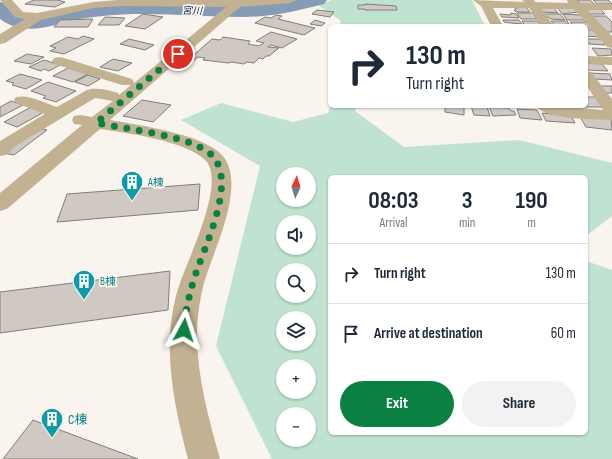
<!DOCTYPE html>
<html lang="en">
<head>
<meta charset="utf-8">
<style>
	:root { --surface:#fff; --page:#f2f2f3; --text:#1f2937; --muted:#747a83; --line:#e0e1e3; --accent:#0b8043 }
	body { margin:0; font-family:"Sofia Sans Condensed","Noto Sans JP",sans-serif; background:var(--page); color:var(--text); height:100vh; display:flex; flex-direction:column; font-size:15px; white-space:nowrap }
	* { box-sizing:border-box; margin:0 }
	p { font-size:13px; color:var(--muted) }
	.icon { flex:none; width:22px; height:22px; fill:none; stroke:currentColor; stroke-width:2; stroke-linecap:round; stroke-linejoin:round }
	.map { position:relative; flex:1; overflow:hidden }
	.details { position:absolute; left:328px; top:175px; width:260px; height:260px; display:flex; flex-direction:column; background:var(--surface); border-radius:6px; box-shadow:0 1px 3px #0004 }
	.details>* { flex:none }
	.hud { position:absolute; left:328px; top:24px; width:260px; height:84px; border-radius:6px; box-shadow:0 1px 3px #0004; background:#fff; color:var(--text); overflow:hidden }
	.needle { width:26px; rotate:4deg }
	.tools { position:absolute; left:276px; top:167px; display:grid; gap:8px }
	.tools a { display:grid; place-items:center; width:40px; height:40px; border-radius:50%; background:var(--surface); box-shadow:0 1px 3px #0004; font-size:20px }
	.pin { position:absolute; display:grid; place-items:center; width:34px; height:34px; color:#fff; margin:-17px; border:2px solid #fff; border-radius:50%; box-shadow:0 1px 4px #0007 }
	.me { position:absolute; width:44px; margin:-22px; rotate:5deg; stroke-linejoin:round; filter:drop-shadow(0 0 3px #0008) }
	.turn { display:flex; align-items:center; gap:14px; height:84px; padding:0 12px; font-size:18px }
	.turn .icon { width:52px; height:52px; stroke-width:2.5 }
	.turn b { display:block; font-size:28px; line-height:34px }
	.eta { display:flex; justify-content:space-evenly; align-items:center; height:68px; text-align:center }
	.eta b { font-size:24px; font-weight:700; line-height:28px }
	.cta { display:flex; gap:8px; margin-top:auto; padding:8px 12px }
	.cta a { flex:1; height:46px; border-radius:24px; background:var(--accent); color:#fff; font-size:16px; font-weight:700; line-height:46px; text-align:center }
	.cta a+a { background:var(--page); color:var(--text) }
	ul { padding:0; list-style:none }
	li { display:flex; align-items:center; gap:12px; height:60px; padding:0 12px; border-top:1px solid var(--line) }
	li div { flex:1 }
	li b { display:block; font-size:15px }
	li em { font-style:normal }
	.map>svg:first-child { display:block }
	.green { fill:#c0e2d1; fill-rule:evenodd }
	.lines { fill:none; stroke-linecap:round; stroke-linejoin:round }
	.river { fill:#869bb5; fill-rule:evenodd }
	.building { fill:#cfc8c3; stroke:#837d78 }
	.minor { fill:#c2b292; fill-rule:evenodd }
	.route { stroke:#0b8043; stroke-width:7; stroke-dasharray:0 12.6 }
	.labels { text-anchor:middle; stroke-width:3.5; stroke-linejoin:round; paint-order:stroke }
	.far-water-label { font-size:10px; font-style:italic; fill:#103054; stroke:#f9f4ed }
	.culture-label { font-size:11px; fill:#0d838f; stroke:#f9f4ed; text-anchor:start }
	.near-culture-label { font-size:13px; fill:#0d838f; stroke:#f9f4ed; text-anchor:start }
</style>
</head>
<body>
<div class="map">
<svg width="612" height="459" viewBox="0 0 612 459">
	<rect width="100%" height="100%" fill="#f9f4ed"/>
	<!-- green -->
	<path class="green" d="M331 0H472L485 26H341L340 20 318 5Z
		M221 103 293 122 328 113 330 106H357L355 111 404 147 519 140 612 163V216L586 236V177H330V433H586V261L612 270V459H272L216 346 260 166 181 120ZM283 174H309V200H283ZM283 222H309V248H283ZM283 270H309V296H283ZM283 318H309V344H283ZM283 366H309V392H283ZM283 414H309V440H283Z"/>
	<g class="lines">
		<!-- river -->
		<path class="river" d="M292 0H327L324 4C297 11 271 17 243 17 196 17 149 11 103 16 93 17 83 18 73 20 48 27 23 36 0 19V2C10 4 16 14 26 16 43 20 69 8 86 6 154 0 223 9 292 0Z"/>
	</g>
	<!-- building -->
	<path class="building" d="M34 0H57L65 2 55 7 25 4Z
		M577 0H590L595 5 581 4Z
		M593 0H608L612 4H597Z
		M365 4 396 6 397 10H365V9H358V5H365Z
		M526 7 530 12H516L514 10H516L515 8Z
		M539 7 554 8 558 13 543 12Z
		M557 7 573 8 578 12 562 14Z
		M586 8H599L605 14H589L586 11H588Z
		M317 10 334 12 330 17 312 14Z
		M511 13 516 14 519 18 502 17 500 14 511 15Z
		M517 13H533L537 19H521Z
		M143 14 163 17 145 29 125 26Z
		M543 14H560L565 20 551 19Z
		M563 14 581 15 586 20H567Z
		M276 15 282 16 278 19 315 28 304 35 255 23 265 17 271 18Z
		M592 16H606L612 22V32H607Z
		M105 17 125 18 119 25H98Z
		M93 19 88 27H54L60 20Z
		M315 20 325 23 321 26 310 24Z
		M503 20H519L522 24 511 23 504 22Z
		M522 21H538L541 25 525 26Z
		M551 21H567L569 24H565L566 26H553L555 25Z
		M570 22H586L592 28H586V26H574Z
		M586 30H594L600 37 586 36Z
		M271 32 297 39 282 48 271 45 268 47 279 48 269 56H266L263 59 259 58 254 63 247 62 244 64 231 62 229 63 203 60 205 58 198 57 193 61H187L212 39 220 40 223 37 250 41 248 44 259 46 264 43 256 41Z
		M83 36 94 39 64 54 50 51 56 48 50 46 68 37 78 39Z
		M129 39 154 45 145 50 120 44Z
		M586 39H603L605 45 589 44Z
		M592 48 611 49 612 55 598 56Z
		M27 54 44 57 31 64 14 61Z
		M113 59 132 63 118 71 100 67Z
		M44 60 60 65 49 71 44 69 41 71 29 67Z
		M586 63 602 64 608 71 588 70 586 68Z
		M68 68 88 74 73 82 53 76Z
		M590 73 610 74 612 80 595 79Z
		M20 74 42 80 26 89 12 85 14 83 6 81Z
		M88 75 100 79 88 86 75 82Z
		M48 82 76 91 56 102 43 98 46 96 31 91Z
		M600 86H612V93H606Z
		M586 97H595L603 107H580L586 106Z
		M142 100 171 105 153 122 123 116Z
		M11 101 23 105 0 117V107Z
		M445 106 464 107V115L445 112Z
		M471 106 487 107 490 116 474 115Z
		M31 107 44 112 17 127 4 122Z
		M489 107 509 108 511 111H514L516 115 493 116Z
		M517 109 537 110 542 120 520 118Z
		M542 113 571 116 575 123 546 121Z
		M580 117 611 119 612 130 586 127Z
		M38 128 47 130 14 155 3 153Z
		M200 184 198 210 57 222 67 194Z
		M170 271 168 310 0 333V292Z
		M33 420 138 459H3Z"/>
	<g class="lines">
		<!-- minor -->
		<path class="minor" d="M0 0H12L23 12 37 13 93 2 118 0H296L290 3 240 7 110 120C138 125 203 134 222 155 248 184 213 251 204 283 200 297 198 313 197 328 196 373 208 416 220 459H188C173 402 160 340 180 283 188 259 226 183 206 161 188 141 127 133 100 129L7 209 0 211V193L82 125 74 124 72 120 74 116 80 115 92 117 113 101 95 98 17 145 6 155 0 156V141L45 114 16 103 14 100 16 97C29 94 45 103 57 107L87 90C96 87 108 90 118 93L119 95 131 85H122L54 64 52 61 54 58 59 57 64 58 132 79 134 82 133 84 226 7 123 6 93 8 41 20 5 43 0 44V34L25 19 15 17Z
			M473 0 524 2 522 0H534L535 2 568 3 567 0H577L580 3 612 4V10H587L612 36V48L607 47 574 9H541L554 26H542L529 8H493L503 26H491L481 6Z
			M586 56 612 57V65L586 64Z
			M586 71 591 72 612 99V120C595 119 545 120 536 106H560L603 110 586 85Z"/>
	</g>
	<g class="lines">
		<!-- route -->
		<path class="route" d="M178 54 96 123C126 129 185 135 208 152 243 177 200 253 192 286 188 300 185 315 184 330"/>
	</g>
	<!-- icons -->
	<defs>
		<g id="building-pin" transform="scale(1.15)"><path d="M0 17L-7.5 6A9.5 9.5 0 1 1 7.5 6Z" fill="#0f9aa8" stroke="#f9f4ed"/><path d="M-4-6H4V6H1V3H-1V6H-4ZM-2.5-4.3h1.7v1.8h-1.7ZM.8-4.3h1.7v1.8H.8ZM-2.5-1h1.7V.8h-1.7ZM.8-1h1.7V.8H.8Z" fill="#fff"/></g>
	</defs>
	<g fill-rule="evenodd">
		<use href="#building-pin" x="132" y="182"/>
		<use href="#building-pin" x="84" y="281"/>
		<use href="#building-pin" x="52" y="419"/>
	</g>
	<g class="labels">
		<!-- far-water labels -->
		<g class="far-water-label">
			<text transform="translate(192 10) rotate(1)" y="4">宮川</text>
		</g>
		<!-- culture labels -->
		<g class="culture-label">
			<text x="148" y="186">A棟</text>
			<text x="100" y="285">B棟</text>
		</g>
		<!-- near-culture labels -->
		<g class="near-culture-label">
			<text x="68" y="424">C棟</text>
		</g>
	</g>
</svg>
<div class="tools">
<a><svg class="needle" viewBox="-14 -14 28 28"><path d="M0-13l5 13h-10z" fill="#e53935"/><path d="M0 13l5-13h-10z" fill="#747a83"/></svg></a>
<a><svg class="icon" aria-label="sound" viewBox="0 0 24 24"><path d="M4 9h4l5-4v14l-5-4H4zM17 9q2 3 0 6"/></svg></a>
<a><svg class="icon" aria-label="search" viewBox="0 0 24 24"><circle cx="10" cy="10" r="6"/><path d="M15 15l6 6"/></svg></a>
<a><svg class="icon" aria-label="layers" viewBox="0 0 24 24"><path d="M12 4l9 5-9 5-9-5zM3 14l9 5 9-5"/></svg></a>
<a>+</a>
<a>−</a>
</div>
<div class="pin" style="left:178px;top:54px;background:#d93025"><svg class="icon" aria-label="arrive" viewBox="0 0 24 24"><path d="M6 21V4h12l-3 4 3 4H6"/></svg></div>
<svg class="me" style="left:184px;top:330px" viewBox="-20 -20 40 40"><path d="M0-17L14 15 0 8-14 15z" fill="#0b8043" stroke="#fff" stroke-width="4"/></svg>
<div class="hud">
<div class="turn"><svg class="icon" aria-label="right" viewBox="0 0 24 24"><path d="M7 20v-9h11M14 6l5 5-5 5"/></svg><div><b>130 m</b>Turn right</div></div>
</div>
<section class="details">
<div class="eta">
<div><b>08:03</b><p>Arrival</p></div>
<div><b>3</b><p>min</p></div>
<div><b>190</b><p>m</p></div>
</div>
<ul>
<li><svg class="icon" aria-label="right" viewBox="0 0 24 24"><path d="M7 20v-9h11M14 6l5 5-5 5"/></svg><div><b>Turn right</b></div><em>130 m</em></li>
<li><svg class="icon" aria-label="arrive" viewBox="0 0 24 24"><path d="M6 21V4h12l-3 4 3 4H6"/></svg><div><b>Arrive at destination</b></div><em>60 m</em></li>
</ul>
<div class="cta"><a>Exit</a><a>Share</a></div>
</section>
</div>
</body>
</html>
